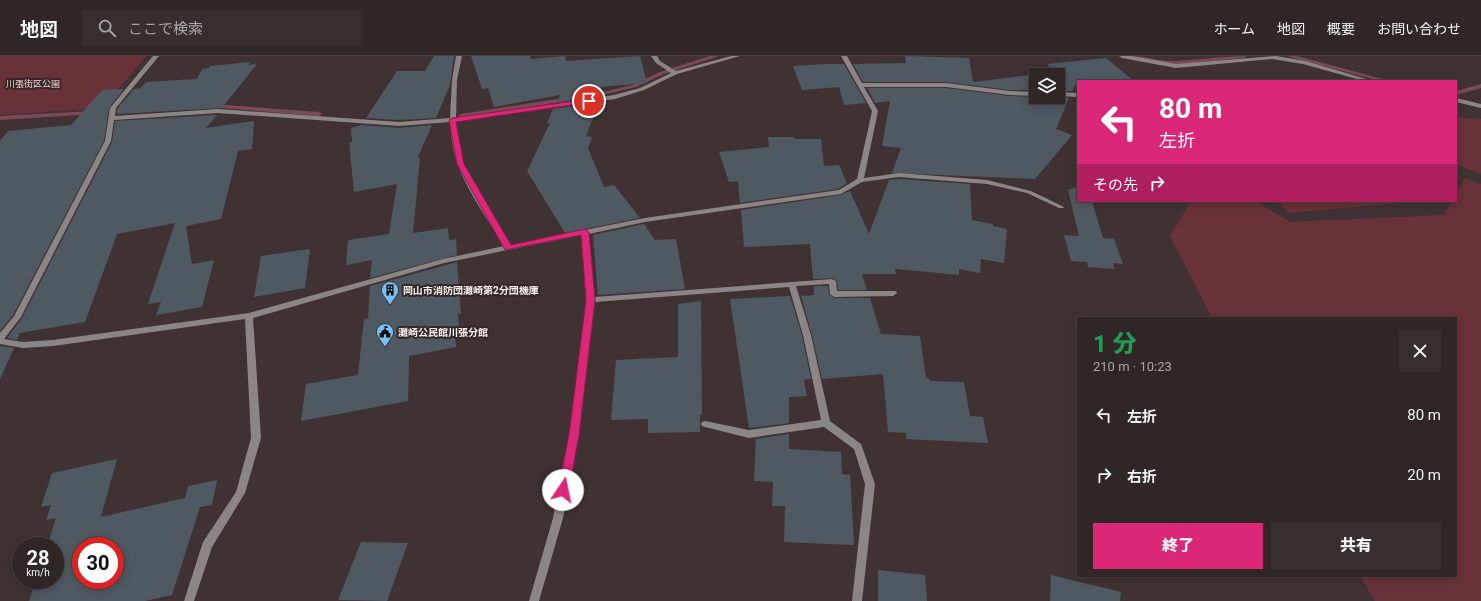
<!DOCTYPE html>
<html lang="ja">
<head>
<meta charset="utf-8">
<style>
	:root { --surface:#302626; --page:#382e2e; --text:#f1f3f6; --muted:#a8a5a7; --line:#4b4343; --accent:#db2777 }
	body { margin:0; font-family:Roboto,"Noto Sans JP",sans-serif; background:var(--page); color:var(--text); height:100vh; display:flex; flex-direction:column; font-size:15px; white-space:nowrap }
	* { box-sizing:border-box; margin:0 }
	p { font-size:13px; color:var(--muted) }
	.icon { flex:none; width:22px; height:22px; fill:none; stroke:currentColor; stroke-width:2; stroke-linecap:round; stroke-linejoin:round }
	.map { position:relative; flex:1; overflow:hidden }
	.sheet { position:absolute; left:1077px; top:261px; width:380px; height:260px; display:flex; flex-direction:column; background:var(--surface); border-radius:0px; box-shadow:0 2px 10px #0003,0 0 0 1px var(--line) }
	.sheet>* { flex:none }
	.banner { position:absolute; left:1077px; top:24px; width:380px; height:122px; border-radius:0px; box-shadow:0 2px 10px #0003,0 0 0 1px var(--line); background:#db2777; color:#fff; overflow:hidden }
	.buttons { position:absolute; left:1029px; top:12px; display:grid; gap:8px }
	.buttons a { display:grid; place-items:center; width:36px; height:36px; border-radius:0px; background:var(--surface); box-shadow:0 2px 10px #0003,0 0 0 1px var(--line); font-size:20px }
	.speed { position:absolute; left:12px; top:481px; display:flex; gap:8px; font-size:20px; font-weight:700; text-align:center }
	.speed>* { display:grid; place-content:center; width:52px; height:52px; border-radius:50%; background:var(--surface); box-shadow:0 2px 10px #0003,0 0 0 1px var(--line); line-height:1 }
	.speed small { font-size:10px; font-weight:400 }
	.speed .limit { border:6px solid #d22; background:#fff; color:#111 }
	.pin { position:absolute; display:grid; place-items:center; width:34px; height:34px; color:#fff; margin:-17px; border:2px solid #fff; border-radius:50%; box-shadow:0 1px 4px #0007 }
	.me { position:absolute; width:44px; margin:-22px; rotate:11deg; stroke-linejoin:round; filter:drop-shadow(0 0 3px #0008) }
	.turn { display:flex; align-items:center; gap:14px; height:84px; padding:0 16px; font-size:18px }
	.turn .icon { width:52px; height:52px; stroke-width:2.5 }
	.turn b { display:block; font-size:28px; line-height:34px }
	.then { display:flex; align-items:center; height:38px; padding:0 16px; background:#0003; gap:8px; font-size:15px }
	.round { display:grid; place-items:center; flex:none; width:42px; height:42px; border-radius:0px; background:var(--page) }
	.overview { display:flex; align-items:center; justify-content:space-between; height:68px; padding:0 16px }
	h1 { font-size:24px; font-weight:800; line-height:30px; color:#1e9e55 }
	.primary-button { display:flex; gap:8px; margin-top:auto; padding:8px 16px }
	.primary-button a { flex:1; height:46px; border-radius:0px; background:var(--accent); color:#fff; font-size:16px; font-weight:800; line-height:46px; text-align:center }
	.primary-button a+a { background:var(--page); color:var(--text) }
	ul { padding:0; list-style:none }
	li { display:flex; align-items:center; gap:12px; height:60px; padding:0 16px }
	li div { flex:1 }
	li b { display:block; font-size:15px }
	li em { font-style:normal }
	header { display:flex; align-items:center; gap:24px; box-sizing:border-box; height:56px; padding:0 20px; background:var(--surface); border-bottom:1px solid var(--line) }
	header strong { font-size:19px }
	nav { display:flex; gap:22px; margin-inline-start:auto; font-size:14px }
	.search { width:280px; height:36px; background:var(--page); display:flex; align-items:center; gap:10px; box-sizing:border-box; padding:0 14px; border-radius:0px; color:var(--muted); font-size:15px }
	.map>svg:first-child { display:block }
	.green { fill:#683238 }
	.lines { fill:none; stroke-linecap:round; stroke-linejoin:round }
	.stream { fill:#7c4a55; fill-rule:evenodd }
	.building { fill:#4f5962; fill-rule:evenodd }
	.street { fill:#8c8585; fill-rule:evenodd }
	.route { fill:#db2777; stroke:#8e194d }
	.labels { text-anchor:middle; stroke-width:4; stroke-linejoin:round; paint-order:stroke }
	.far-park-label { font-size:9px; fill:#faced0; stroke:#352829 }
	.poi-label { font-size:10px; font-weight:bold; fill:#f6eded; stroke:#352829; text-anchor:start }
</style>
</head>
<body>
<header>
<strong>地図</strong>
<div class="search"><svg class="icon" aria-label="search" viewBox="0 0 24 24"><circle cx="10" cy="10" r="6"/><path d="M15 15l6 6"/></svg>ここで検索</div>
<nav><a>ホーム</a><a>地図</a><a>概要</a><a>お問い合わせ</a></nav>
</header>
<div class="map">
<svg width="1481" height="545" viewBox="0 0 1481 545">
	<rect width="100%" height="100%" fill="#403233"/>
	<!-- green -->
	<path class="green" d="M0 0H146L103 52 0 59Z
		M1456 61 1481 63V118L1456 108Z
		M1465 122 1481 128V545H1375L1360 520H1456V262H1212L1170 180 1191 145H1256L1290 166 1444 159 1452 145H1456V138Z
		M1277 145H1422L1289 157Z"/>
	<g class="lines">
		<!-- stream -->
		<path class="stream" d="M710 0H719L664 18 636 31 590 42 587 40 632 29 660 16Z
			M1131 0C1146 0 1160 6 1175 5 1199 4 1223 0 1247 0L1244 2 1173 9 1134 2Z
			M1287 0H1297L1390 25H1380Z
			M1481 28V32L1456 39V35Z
			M570 41 572 42V44L461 62 458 60 461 58Z
			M211 48 319 56 322 58 319 60 209 51 208 50Z
			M94 55 96 56V58L0 64V60Z"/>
	</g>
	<!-- building -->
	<path class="building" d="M434 0H454L450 29 436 62 399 64 366 62 397 15H425Z
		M471 0H530L531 3 565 0 566 5 640 0 647 27 601 31 602 39 557 46 560 39 494 51 488 32 482 33Z
		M905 0 969 2 973 26 1054 16 1047 8 1106 2 1134 25H1078V28L1075 29 1072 35H1058V19H1036V34H1010L946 26H863L853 8 906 7Z
		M250 6 248 9 257 8 222 52 117 58V53L134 33 141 32 146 26 197 23 202 13 209 12 210 10Z
		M826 8H844L866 47 844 49 839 31 802 34 793 10Z
		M867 32H946L1010 40 1069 42 1056 73 1072 79 1035 123 892 117 901 92 882 90 890 45 875 47Z
		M124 33 109 52 104 85 13 259 0 275V85L8 75 71 69 102 34Z
		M599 47 586 80 592 81 588 92 604 131 614 129 640 162 565 177 527 115 550 67H547L553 53Z
		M217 59 206 72 254 65 252 93 238 95 221 163 186 170 192 208 214 204 202 251 156 259 161 246 148 248 175 167 117 178 85 266 20 277 17 284 7 282 22 262 112 86 115 65Z
		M362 69 399 72 432 69 418 101 420 102 413 177 448 172 449 184 456 183 457 199 370 222 372 204 346 209 348 184 389 178 397 128 354 136 349 86H352L351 72Z
		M768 81H794L795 83H821L824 110 839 109 847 127 838 133 740 147 738 125 729 126 719 96 769 91Z
		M899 123 970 128 972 164 993 168V170L1007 173 1004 207 981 203 980 217 959 213V219L895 213 896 218H862L867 234H838L837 225 833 222 813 223 810 188 744 191 741 154 841 139 850 135 869 178 889 124Z
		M1078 131V145H1092L1103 182 1114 183 1123 208 1113 207 1115 213 1088 211 1087 206 1071 205 1064 179 1079 180 1068 134Z
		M644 168 655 184 676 183 685 233 598 239 593 179Z
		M310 193 305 232 254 241 261 200Z
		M457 206 461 258H458L459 270 455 271 456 291 409 300 408 345 301 365 306 328 358 319 364 263 368 262 370 230Z
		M814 230H828L829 238 834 242H870L881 278 920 280 926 322 930 323V325L964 326 970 360 983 361 988 387 906 383V377L888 376 883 318 822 323 812 279 801 240 814 239Z
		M790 240 802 279 811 323 804 324 807 340 789 341V367L749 372 730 243Z
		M701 245 702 359H700V376L648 377V363L611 364 616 304 678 301V248Z
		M0 290 14 292 0 323Z
		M789 378V393L841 396 842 418 850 419 854 489 784 486 785 450H772L773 426 754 425 756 383Z
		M117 403 101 461 185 442 188 430 217 424 212 449 200 451 172 539 145 545H29L36 524H55V490H47L56 462 46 464 51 449 41 451 52 417ZM81 490H115V524H81Z
		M361 486 408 487 387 545 338 544Z
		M878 514 925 519 927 545H878Z
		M1051 519 1121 536 1120 545H1050Z"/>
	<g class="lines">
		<!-- street -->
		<path class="street" d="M153 0H159L116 52 115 60 218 53 399 66 450 62 452 24 456 0H462L457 24 456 62 614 39 640 32 671 17 656 7 651 0H657L660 5 676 15 731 0H740L677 18 644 34 615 43 456 65C457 76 458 88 461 99 469 129 494 162 510 189L645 162 839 134 857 123 872 55 841 0H847L862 27H946L1010 35 1036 36V40L1010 39 946 31H864L878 55 864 122 899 117 987 124 1031 135 1064 151 1063 152H1059L1027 137 987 128 899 121 862 126 841 138 645 166 589 178 595 241 832 223 836 225 837 235H896L897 237 893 240 834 241 830 238 829 228 796 230 811 279 830 365 861 388 875 428 862 545H852L865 428 854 393 824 371 749 382 705 371 702 370 701 368 702 366 705 365 749 374 821 364 803 279 789 231 595 246 579 379 563 462 539 545H529L553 462 569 379 587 244 582 179 444 207 253 262 261 382 245 437 212 491 194 545H184L203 486 236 436 251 382 245 263 53 290 23 292 0 288V277L14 260 105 85 110 52ZM218 57 399 70 450 66C451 77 452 89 455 100 464 131 487 162 504 190L443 203 249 257 53 284 23 286 4 283 21 261 111 85 114 64Z
			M1119 0H1131L1176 8 1276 0 1306 5 1373 25H1364L1303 8 1272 3 1176 12 1122 2Z
			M1058 36 1078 37V41L1058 40Z
			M1456 42 1481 48V52L1456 46Z"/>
	</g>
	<!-- route -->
	<path class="route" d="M589 43 593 45 592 46 456 66 464 108 511 189 585 173 589 176 595 244 579 379 569 434 567 437H559L558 434 569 379 586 244 581 179 505 194 457 108 449 64 452 62Z"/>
	<!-- icons -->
	<defs>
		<g id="building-pin" transform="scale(0.9)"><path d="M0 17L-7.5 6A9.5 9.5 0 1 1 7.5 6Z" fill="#79bff8" stroke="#352829"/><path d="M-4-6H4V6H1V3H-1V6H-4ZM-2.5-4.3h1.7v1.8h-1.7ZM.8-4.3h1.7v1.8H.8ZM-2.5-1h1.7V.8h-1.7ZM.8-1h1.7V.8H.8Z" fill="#111"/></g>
		<g id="civic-pin" transform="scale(0.9)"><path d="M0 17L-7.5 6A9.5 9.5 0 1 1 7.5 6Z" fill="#79bff8" stroke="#352829"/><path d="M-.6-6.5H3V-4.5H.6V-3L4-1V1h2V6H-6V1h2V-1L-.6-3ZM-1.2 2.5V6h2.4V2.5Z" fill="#111"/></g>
	</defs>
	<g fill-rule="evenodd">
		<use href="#building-pin" x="390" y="234"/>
		<use href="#civic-pin" x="385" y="276"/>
	</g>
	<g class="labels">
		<!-- far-park labels -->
		<g class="far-park-label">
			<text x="33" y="31">川張街区公園</text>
		</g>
		<!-- poi labels -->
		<g class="poi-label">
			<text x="403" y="238">岡山市消防団灘崎第2分団機庫</text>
			<text x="398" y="280">灘崎公民館川張分館</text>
		</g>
	</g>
</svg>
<div class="buttons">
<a><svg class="icon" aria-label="layers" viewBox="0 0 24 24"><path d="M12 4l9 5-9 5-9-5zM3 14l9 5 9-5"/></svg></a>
</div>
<div class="speed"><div>28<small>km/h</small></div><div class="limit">30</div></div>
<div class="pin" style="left:589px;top:45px;background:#d93025"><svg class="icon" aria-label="arrive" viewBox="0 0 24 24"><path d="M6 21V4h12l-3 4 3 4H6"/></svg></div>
<svg class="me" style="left:563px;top:434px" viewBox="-20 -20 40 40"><circle r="19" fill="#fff"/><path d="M0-13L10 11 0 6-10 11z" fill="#db2777"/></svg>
<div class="banner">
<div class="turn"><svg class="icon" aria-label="left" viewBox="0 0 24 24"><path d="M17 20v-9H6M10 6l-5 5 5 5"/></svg><div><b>80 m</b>左折</div></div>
<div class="then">その先<svg class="icon" aria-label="right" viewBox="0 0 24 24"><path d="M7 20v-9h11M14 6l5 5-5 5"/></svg></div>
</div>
<section class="sheet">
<div class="overview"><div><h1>1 分</h1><p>210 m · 10:23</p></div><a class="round"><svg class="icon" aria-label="close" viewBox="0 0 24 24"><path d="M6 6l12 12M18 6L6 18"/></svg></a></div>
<ul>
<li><svg class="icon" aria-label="left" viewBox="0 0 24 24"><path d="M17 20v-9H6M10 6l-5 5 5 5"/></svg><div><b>左折</b></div><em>80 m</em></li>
<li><svg class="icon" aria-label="right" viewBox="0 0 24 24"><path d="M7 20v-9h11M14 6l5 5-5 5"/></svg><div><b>右折</b></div><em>20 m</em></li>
</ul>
<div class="primary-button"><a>終了</a><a>共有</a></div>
</section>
</div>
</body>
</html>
